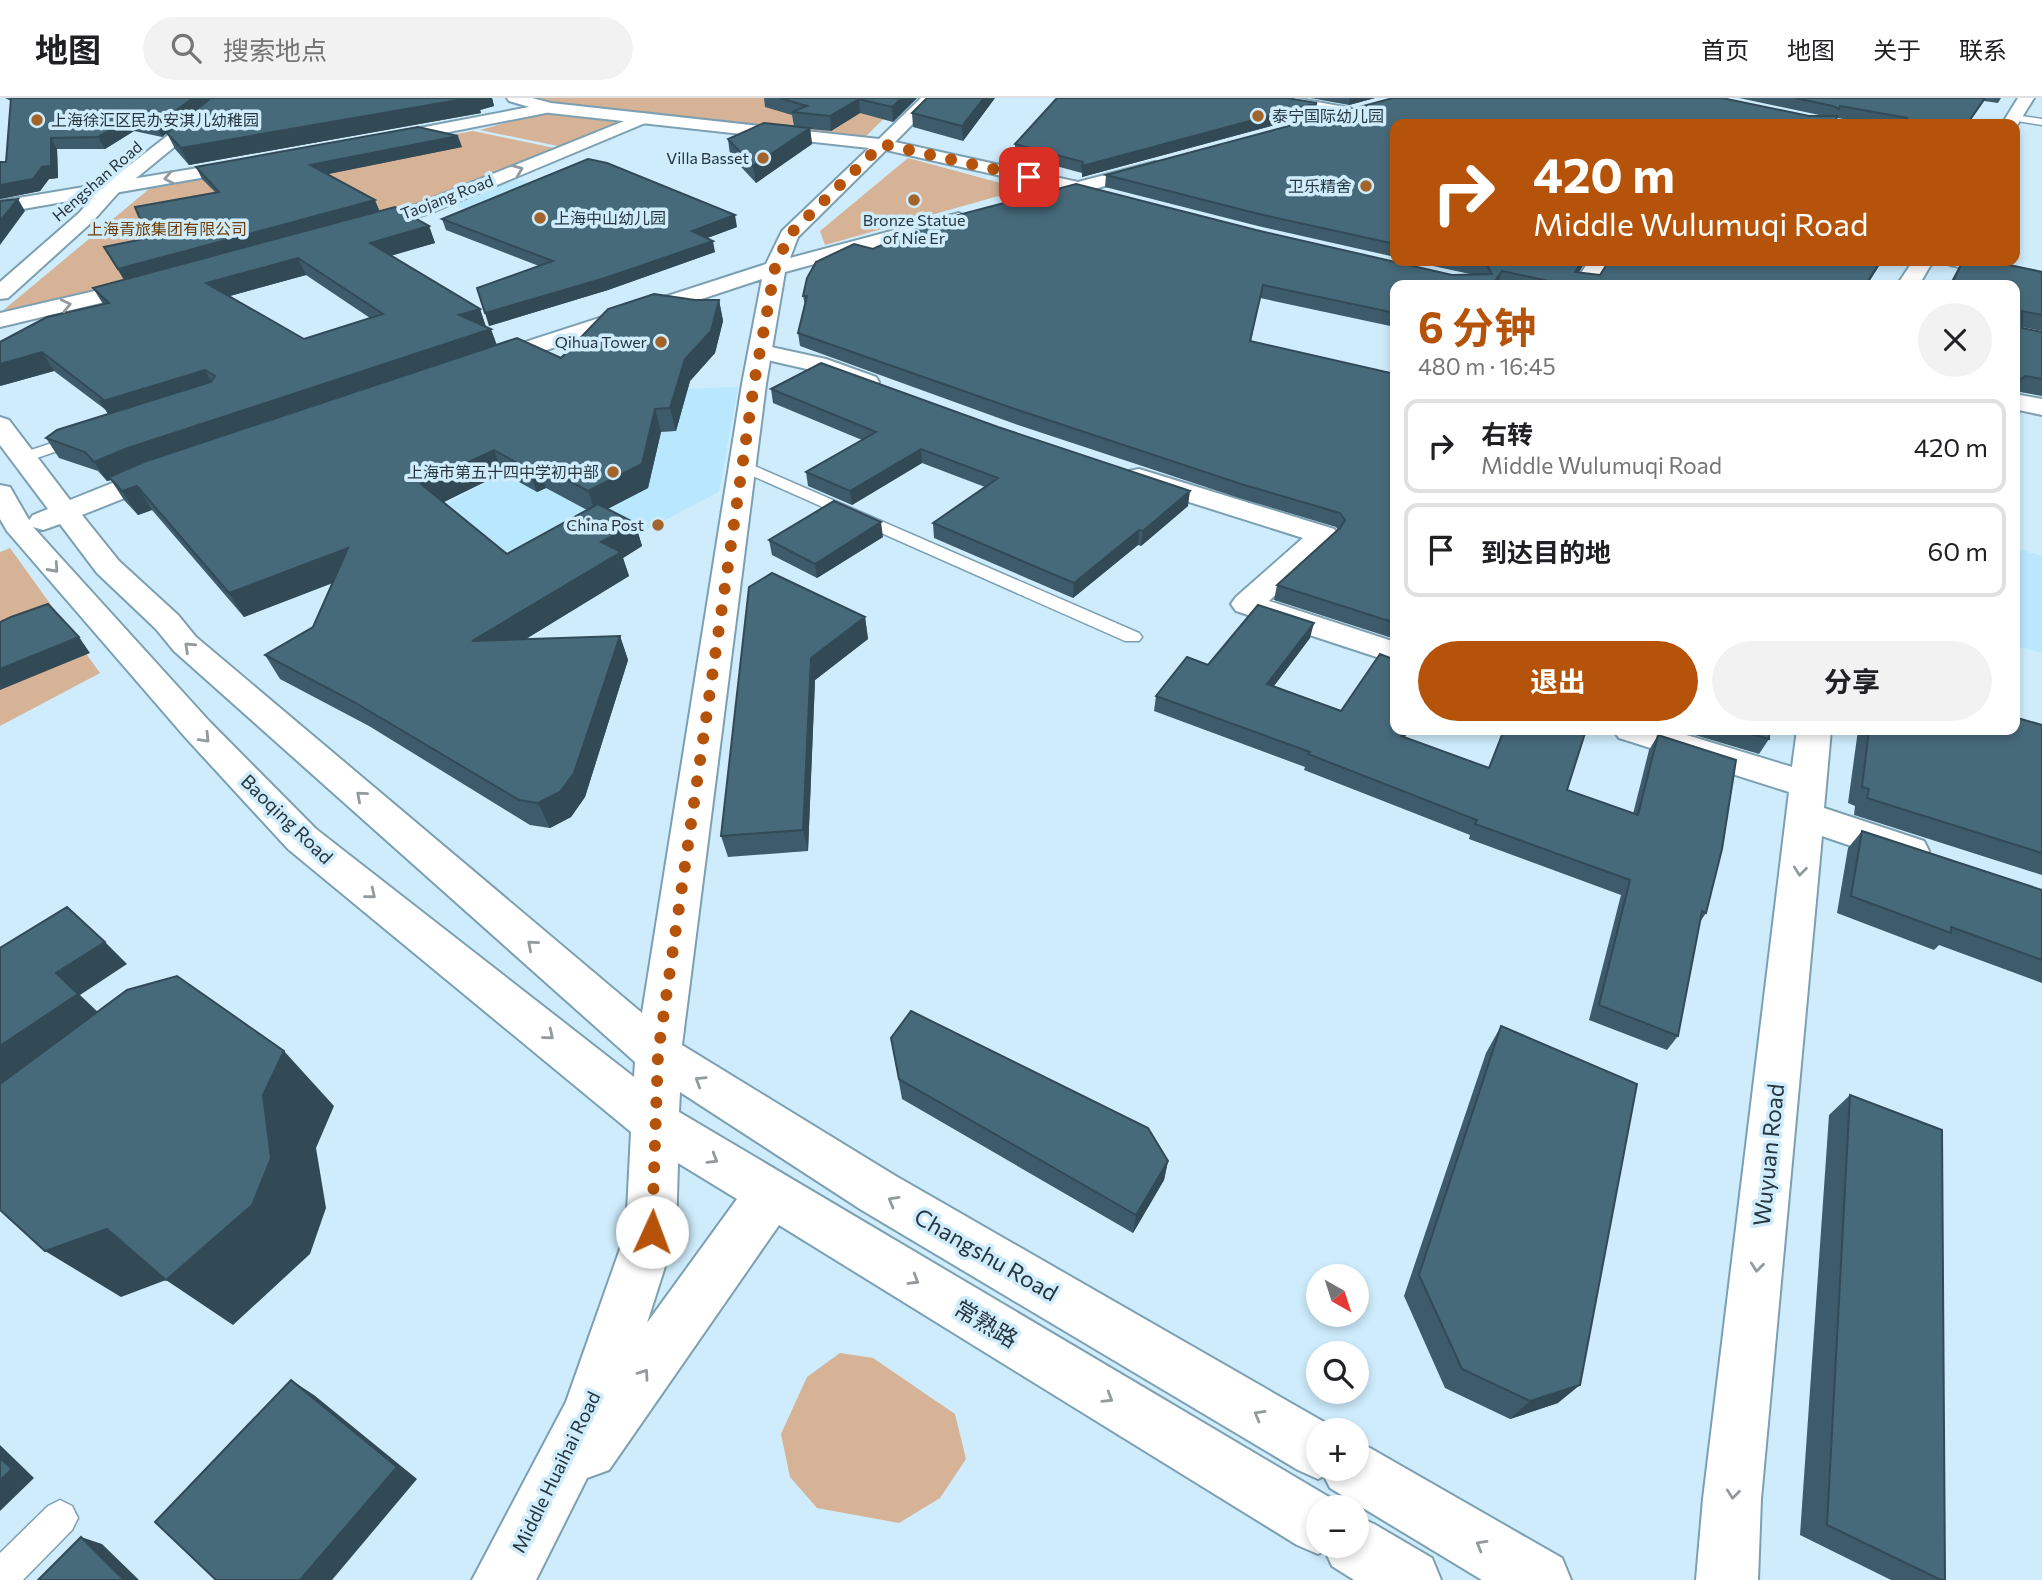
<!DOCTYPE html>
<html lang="zh">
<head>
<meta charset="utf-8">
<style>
	:root { --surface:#fff; --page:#f2f2f2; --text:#202124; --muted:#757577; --line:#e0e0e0; --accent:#b45309 }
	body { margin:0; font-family:Commissioner,"Noto Sans SC",sans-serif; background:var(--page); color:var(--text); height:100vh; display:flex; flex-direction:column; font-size:26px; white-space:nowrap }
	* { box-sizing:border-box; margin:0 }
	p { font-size:23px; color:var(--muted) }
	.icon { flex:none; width:38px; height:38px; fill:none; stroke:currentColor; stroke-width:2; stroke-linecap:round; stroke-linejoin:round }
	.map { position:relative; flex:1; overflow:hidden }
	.drawer { position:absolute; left:1390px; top:182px; width:630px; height:455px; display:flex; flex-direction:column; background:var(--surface); border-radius:14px; box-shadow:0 4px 10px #0003 }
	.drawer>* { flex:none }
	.guide { position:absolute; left:1390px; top:21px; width:630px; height:147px; border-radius:14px; box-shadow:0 4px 10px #0003; background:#b45309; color:#fff; overflow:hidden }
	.needle { width:46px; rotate:141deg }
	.controls { position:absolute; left:1306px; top:1166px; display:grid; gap:14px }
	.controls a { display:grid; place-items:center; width:63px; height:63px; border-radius:50%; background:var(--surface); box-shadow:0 4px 10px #0003; font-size:35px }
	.pin { position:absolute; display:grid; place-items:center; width:60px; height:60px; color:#fff; margin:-30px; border-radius:14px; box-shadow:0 4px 10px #0006 }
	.me { position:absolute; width:77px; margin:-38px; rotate:2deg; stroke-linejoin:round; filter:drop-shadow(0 0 5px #0008) }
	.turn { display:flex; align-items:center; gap:24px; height:147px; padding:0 28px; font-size:32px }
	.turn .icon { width:91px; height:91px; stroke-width:2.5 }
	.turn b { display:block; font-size:49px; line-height:60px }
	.round { display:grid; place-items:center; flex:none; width:74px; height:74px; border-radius:37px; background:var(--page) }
	.headline { display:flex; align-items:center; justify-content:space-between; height:119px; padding:0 28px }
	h1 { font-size:42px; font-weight:700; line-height:52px; color:var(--accent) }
	.cta { display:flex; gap:14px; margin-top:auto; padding:14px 28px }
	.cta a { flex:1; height:80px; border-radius:42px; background:var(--accent); color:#fff; font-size:28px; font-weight:700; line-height:80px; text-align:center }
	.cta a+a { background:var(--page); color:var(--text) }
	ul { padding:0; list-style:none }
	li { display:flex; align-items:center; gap:21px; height:94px; margin:0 14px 10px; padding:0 14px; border:4px solid var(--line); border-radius:14px }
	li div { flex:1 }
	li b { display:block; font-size:26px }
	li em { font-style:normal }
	header { display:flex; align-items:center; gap:42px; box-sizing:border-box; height:98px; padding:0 35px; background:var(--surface); border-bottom:2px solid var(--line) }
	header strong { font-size:33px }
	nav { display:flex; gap:38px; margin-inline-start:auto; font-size:24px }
	.search { width:490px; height:63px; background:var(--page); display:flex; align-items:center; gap:18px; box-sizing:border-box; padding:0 24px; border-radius:38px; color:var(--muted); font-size:26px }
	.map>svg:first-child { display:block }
	.built { fill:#b8e7fe }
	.green { fill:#d6b296 }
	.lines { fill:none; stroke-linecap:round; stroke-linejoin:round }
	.lane-casing { stroke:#7ca0b2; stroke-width:3 }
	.street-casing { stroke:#7ca0b2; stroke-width:4 }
	.secondary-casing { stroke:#7ca0b2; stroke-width:4 }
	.lane { fill:#fff; fill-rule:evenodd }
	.street { fill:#fff; fill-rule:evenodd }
	.secondary { fill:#fff; fill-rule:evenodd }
	.wall { fill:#3d5b6a; fill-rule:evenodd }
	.shaded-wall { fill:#324a56 }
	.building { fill:#476a7b; stroke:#324a56; stroke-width:2; fill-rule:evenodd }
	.oneway { stroke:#939a9e }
	.route { stroke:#b45309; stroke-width:12; stroke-dasharray:0 21.6 }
	.poi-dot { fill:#a2642b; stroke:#ceecfc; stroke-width:2.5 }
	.labels { text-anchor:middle; stroke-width:7; stroke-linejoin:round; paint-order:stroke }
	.far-poi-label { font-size:16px; fill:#27363e; stroke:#ceecfc; text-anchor:end }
	.far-street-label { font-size:16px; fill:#27363e; stroke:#ceecfc }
	.far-park-label { font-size:16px; fill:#723d02; stroke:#ceecfc }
	.street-label { font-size:19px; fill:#27363e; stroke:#ceecfc }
	.near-street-label { font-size:23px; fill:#27363e; stroke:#ceecfc }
</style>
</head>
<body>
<header>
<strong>地图</strong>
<div class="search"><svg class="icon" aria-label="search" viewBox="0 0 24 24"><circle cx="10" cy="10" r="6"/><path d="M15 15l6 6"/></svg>搜索地点</div>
<nav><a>首页</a><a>地图</a><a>关于</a><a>联系</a></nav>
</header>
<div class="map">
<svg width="2042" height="1482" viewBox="0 0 2042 1482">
	<rect width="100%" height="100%" fill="#ceecfc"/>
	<!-- built -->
	<path class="built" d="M510 80 614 105 550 133 447 106Z
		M738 289 719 394 630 440 511 470 435 412 654 292Z
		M2014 450 2042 458V555L2014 547Z"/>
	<!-- green -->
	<path class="green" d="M534 0H899L904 1 865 39 560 8Z
		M544 14 629 22 563 49 480 32Z
		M473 33 559 51 410 110 142 182 0 215 149 91Z
		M908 60 1023 91 825 147 820 133Z
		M10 450 100 575 0 628V454Z
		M840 1255 873 1260 955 1316 966 1361 940 1400 899 1425 817 1410 790 1379 781 1336 807 1279Z"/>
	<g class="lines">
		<!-- lane casing -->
		<g class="lane-casing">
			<path id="lane" d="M2014 17 2042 21V27L2011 22 2009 20Z
				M82 335 87 337 90 340 87 343 22 365 14 360 16 357Z
				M743 363 1139 535 1142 539 1139 543H1125L737 371 735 368 737 365Z
				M60 1402 72 1408 78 1420 72 1432 23 1482H0V1455L48 1408Z"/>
		</g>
		<!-- street casing -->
		<g class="street-casing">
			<path id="street" d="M1261 0H1295L1350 10 1358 15 1350 20 1269 5Z
				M2018 0H2034L2016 29 2014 26H2002Z
				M550 5 558 10 556 13 383 47 375 42 383 37Z
				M644 15 652 20 650 23 430 115 358 136 348 130 351 126 416 107Z
				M252 61 261 66 258 70 0 115V103Z
				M1589 163H1609L1595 187H1573Z
				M1913 163H1933L1919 187H1897Z
				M1947 163H1985L2042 175V187L1950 167Z
				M151 180 159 181 162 186 159 191 0 229V215Z
				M762 247 826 261 876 279 879 284 876 289 867 291 811 272 754 259 750 254 754 249Z
				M1139 371 1334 431 1339 437 1334 443 1269 503 1395 544V565L1236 513 1231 506 1236 499 1303 440 1129 385 1125 379 1129 373Z
				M1613 632H1670L1792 669 1797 632H1831L1824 710 1924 743 1929 753 1924 763 1910 768 1822 738 1761 1401 1758 1482H1696L1703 1401 1789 694 1619 640Z"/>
		</g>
		<!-- secondary casing -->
		<g class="secondary-casing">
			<path id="secondary" d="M216 0H234L118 95 93 123 8 200 0 201V184L79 115 104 87Z
				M507 0H532L551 5 879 41 921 0H938L895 44 1078 84 1155 64 1161 65 1164 69 1161 73 1034 107 1027 105 1025 101 1027 97 1055 90 886 52 798 139 790 160 959 115 969 121 966 125 785 174 766 286 682 947 894 1077 1338 1332H1318V1370H1356V1344L1370 1350 1562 1460 1571 1482H1482L1330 1390 1324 1378 1318 1381 1298 1372 860 1111 680 994 679 1014 1339 1405 1341 1409H1318V1447H1356V1418L1374 1426 1432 1460 1441 1482H1354L1332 1468 1325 1453 1318 1456 1297 1447 779 1127 609 1372 587 1380 536 1482H472L566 1304 626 1134 631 1034 288 751 185 639 7 433 0 421V387L10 389 29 422 33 417 48 411 0 347V319L9 322 70 402 155 368 165 366 175 368 179 374 175 380 82 417 119 463 178 517 196 539 642 915 742 286 762 181 495 269H479L475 264 479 259 766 166 782 133 869 50 550 15 509 3ZM60 426 97 475 156 531 174 553 635 964 634 979 316 731 209 623 33 429 43 432ZM678 1065 737 1101 647 1225 676 1134Z
				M2014 296 2042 301V317L2014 311Z"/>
		</g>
		<!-- lane -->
		<use href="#lane" class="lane"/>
		<!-- street -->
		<use href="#street" class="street"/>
		<!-- secondary -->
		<use href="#secondary" class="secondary"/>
	</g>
	<!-- wall -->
	<path class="wall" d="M5 0H492L494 8 480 12 481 15 189 67 175 51 167 35 184 21 162 39 134 33 105 51H57L58 80 49 81 40 93 0 101V64H6L11 3Z
		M764 0H917L893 24 860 15 831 33 810 31 812 46 756 85 730 57 728 41 794 28 792 17 765 9Z
		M995 0 963 43 913 29 912 15Z
		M1310 0H1375L1349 7Z
		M1393 0H1722L1809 18H1824L1739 0H2001L1998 5 1984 3 1968 26H1876L1837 20 1835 26H1395V159L1258 128 1105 89 1106 77Z
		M1317 5 1315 16 1082 79V75L1015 57V46Z
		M462 49 327 76 379 113 429 128 435 145 391 157 480 211 486 229 496 246 561 260 695 202H719L723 223 715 255 690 283 676 333 661 334 648 390 607 411 635 425 642 448 623 460 629 478 526 541 620 538 628 562 585 699 571 719 550 730 530 727 369 628 280 581 265 557 313 529 333 485 244 519 152 412 138 417 124 402 111 382 107 383 98 373 59 360 46 340 108 316 106 312 54 273 0 288 103 206 93 190 124 182 104 149 148 140 215 94 202 81 196 69ZM306 177 370 220 304 241 230 198ZM503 375 537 394 546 390 587 412 507 456 443 404Z
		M442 121 737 129 707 140 715 154 608 192 489 228 539 168 446 132Z
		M1256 132 1452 177 1470 176 1410 163H1586L1578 175 1600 177 1882 163 1867 187H1506L1498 186 1395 187V229L1260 200 1251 243 1395 276V541L1274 502 1277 487 1338 432 1336 429 1239 400 1018 327 800 248 798 235 805 207 803 198 873 151Z
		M1962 163H1990L2042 174V233L2022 229V230L2042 234V298L2014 293V187H1949Z
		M771 291 1188 408 1141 448 1138 447 1073 500 934 440 933 425 985 389 922 365 852 407 808 388 806 374 862 342 773 305Z
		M883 439 817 480 772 457 769 442Z
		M749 489 865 519 868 541 815 582 808 753 728 759 721 738Z
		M1310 540 1274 588 1395 632H1409L1404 640 1489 670 1503 632H1586L1567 692 1633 716 1649 652 1658 637 1706 815 1700 824 1678 938 1667 952 1589 922 1621 797 1469 741 1470 737 1304 672 1305 669 1154 613 1156 598 1208 567Z
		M2042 627V777L1854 717 1855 708 1848 705 1858 632H2014Z
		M1678 632H1769V641L1759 656Z
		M1862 733 2042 792V885L1939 847 1934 852 1837 815 1848 750Z
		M1501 928 1558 1305 1510 1321 1445 1290 1404 1198 1486 955Z
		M891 940 1168 1063 1164 1082 1133 1135 902 1001Z
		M1850 997 1945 1482H1891L1800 1437 1829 1017Z"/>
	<!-- shaded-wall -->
	<path class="shaded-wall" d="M193 0H212L162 39 156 27Z
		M470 0H492L494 8 480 12 481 15 189 67 181 50Z
		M902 0H917L893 24 892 9Z
		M984 0H995L963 43 962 28Z
		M1350 0H1375L1349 7Z
		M859 1 860 15 831 33 830 18Z
		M1317 5 1315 16 1082 79V68Z
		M128 22 134 33 105 51 98 39Z
		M810 30 812 46 756 85 753 68Z
		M458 38 462 49 314 79 310 67Z
		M51 40 57 51 58 80 49 81 40 93 0 101V87Z
		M18 101 25 113 0 147V123Z
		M375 102 380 114 125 183 118 171Z
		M735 117 737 129 694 145 692 133Z
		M429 128 435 145 377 162 370 145Z
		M713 143 715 154 608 192 489 228 485 215Z
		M298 160 306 177 215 202 206 185Z
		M1582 163H1586L1571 187H1569L1575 174Z
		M1881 163H1882L1867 187H1865Z
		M1502 173 1497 187H1492Z
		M719 202 723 223 715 255 690 283 676 333 670 310 685 261Z
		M480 211 486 229 465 235 459 217Z
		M491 231 498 250 109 379 111 382 107 383 94 364 125 351Z
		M42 254 54 273 0 288V266Z
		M205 272 215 290 113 323 100 304Z
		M2025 278 2014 293V292L2022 281Z
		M655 311 661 334 648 390 596 417 588 393Z
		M921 351 922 365 852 407 850 393Z
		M494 352 503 375 432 410 421 386Z
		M538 366 546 390 537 394 528 371Z
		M137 388 152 412 138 417 122 393Z
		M1190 393 1188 408 1141 448 1143 433Z
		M881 424 883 439 817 480 815 466Z
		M635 425 642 448 623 460 629 478 483 567 472 543 601 444Z
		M1139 432 1138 447 1073 500 1074 485Z
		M348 450 360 474 244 519 229 495Z
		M865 519 868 541 815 582 808 753 803 732 811 560Z
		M1314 525 1310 540 1264 601 1267 586Z
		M620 538 628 562 585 699 571 719 550 730 538 705Z
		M79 539 90 555 0 592V571Z
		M1405 632H1409L1396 654 1401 638Z
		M105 844 127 866 80 897 101 917 0 986V948L56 875Z
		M284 953 334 1008 316 1050 326 1110 310 1156 233 1227 166 1182 121 1199 45 1153Z
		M1168 1063 1164 1082 1133 1135 1136 1117Z
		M291 1282 314 1297 417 1381 332 1482H300Z
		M1580 1287 1558 1305 1510 1321 1530 1303Z
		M0 1347 34 1380 0 1413Z
		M81 1439 102 1446 139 1482H124Z"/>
	<!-- building -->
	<path class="building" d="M11 0H193L156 27 128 22 98 39 51 40V68L42 69 33 81 0 87V64H6Z
		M211 0H470L181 50 167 35Z
		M780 0H902L892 9 859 1 830 18 792 14 807 8Z
		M927 0H984L962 28 912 15Z
		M1057 0H1287L1317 5 1082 68 1083 64 1015 46Z
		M1393 0H1722L1809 18H1837L1835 26H1395V146L1259 116 1106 77Z
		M1795 0H1985L1967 26H1905L1907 20 1840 8 1839 11 1833 8Z
		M764 25 810 30 753 68 728 41Z
		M418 29 458 38 310 67 375 102 118 171 104 149 148 140 135 109 219 94 196 69Z
		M588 61 607 65 735 117 692 133 713 143 605 180 485 215 477 190 553 163 442 121Z
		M1076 86 1256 132 1452 177 1492 176 1487 167 1470 163H1582L1575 174 1600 177 1609 163H1881L1865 187H1588L1572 184 1568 187 1502 173 1492 187H1395V215L1263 187 1250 243 1395 276V525L1277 487 1340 430 1345 422 1340 415 1241 386 1018 312 798 235 807 198H803L807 180 816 164 854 146 873 151 932 124Z
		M18 101 0 123V103Z
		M395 109 429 128 370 145 480 211 459 217 491 231 125 351 94 364 85 354 46 340 57 332 211 284 215 278 205 272 100 304 104 302 42 254 0 266V244L47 219 109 205 93 190ZM298 160 383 216 304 241 206 185Z
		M1963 163H1990L2042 174V217L2022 213V230L2042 234V281L2025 278 2022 281 2014 279V187H1951Z
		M654 196 695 202H719L711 233 685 261 670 310 655 311 642 366 588 393 538 366 528 371 494 352 421 386 507 456 598 406 635 425 601 444 621 454 472 543 620 538 574 675 560 694 538 705 519 702 354 604 265 557 313 529 348 450 229 495 137 388 122 393 109 379 144 364 517 240 561 260 608 211Z
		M821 265 998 329 1190 393 1143 433 1139 432 1074 485 933 425 998 380 921 351 850 393 806 374 876 334 771 291Z
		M834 403 881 424 815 466 769 442Z
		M772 475 865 519 811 560 803 732 721 738 749 489Z
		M48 506 79 539 0 571V524L11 519Z
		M1258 507 1314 525 1267 586 1341 613 1380 556 1395 562V632H1405L1401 638 1489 670 1504 632H1586L1567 692 1638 717 1658 637 1736 662 1722 751 1706 815 1702 813 1678 938 1599 907 1630 782 1475 726 1477 722 1308 656 1310 654 1156 598 1187 559 1208 567Z
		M2014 619 2042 627V755L1867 700 1869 691 1862 689 1869 632H2014Z
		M1738 632H1769V641Z
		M1862 733 2042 792V862L1951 829V835L1851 798Z
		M67 809 105 844 56 875 78 896 0 948V850Z
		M177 878 284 953 263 997 271 1060 252 1107 166 1182 107 1131 45 1153 0 1112V986L127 892Z
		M911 913 1148 1030 1168 1063 1136 1117 899 981 891 940Z
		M1501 928 1637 986 1580 1287 1530 1303 1462 1271 1419 1177Z
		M1850 997 1942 1032 1945 1482H1941L1827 1427Z
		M291 1282 397 1369 300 1482H216L155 1424Z
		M0 1360 12 1371 0 1382Z
		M81 1439 124 1482H38Z"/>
	<!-- one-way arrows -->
	<defs><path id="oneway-chevron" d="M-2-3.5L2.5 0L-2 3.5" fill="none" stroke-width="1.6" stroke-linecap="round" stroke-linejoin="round" transform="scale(1.75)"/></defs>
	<g class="oneway">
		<use href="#oneway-chevron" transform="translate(518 72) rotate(-22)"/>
		<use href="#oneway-chevron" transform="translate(169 80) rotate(170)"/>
		<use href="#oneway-chevron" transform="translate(66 207) rotate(-13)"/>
		<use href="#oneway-chevron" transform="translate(54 470) rotate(48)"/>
		<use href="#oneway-chevron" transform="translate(189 549) rotate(-137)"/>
		<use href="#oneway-chevron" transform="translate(205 640) rotate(46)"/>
		<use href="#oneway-chevron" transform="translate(361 698) rotate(-139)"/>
		<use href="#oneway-chevron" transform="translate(1800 773) rotate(96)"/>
		<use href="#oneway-chevron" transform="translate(371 796) rotate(39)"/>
		<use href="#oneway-chevron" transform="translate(532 847) rotate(-139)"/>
		<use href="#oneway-chevron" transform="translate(549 937) rotate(39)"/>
		<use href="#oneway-chevron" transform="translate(700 983) rotate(-148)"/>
		<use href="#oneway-chevron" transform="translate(713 1061) rotate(31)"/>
		<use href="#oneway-chevron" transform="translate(893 1103) rotate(-150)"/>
		<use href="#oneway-chevron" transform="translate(1757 1169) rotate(96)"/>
		<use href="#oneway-chevron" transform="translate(914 1182) rotate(31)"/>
		<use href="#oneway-chevron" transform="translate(644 1276) rotate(-55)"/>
		<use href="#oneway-chevron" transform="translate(1108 1300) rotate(31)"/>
		<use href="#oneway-chevron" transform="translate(1259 1317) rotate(-150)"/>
		<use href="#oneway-chevron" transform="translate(1733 1396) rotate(96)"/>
		<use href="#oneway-chevron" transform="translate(1481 1447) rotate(-150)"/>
	</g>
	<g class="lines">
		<!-- route -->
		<path class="route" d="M652 1134 658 956 754 286 775 170 789 137 882 46 1029 79"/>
	</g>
	<!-- markers -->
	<g class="poi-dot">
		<circle cx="1258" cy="18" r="7"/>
		<circle cx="37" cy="22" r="7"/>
		<circle cx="763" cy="60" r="7"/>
		<circle cx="1366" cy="88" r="7"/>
		<circle cx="914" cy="102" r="7"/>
		<circle cx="540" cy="120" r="7"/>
		<circle cx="661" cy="244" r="7"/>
		<circle cx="613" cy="374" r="7"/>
		<circle cx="658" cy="427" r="7"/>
	</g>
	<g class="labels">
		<!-- far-poi labels -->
		<g class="far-poi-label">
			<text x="1272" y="24" text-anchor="start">泰宁国际幼儿园</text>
			<text x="51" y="28" text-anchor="start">上海徐汇区民办安淇儿幼稚园</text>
			<text x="749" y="66">Villa Basset</text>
			<text x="1352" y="94">卫乐精舍</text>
			<text x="554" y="126" text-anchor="start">上海中山幼儿园</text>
			<text x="914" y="128" text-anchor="middle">Bronze Statue<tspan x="914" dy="18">of Nie Er</tspan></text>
			<text x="647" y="250">Qihua Tower</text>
			<text x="599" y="380">上海市第五十四中学初中部</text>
			<text x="644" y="433">China Post</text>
		</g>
		<!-- far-street labels -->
		<g class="far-street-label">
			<text transform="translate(97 83) rotate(-41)" y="6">Hengshan Road</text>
			<text transform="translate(447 99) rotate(-21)" y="6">Taojang Road</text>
		</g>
		<!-- far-park labels -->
		<g class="far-park-label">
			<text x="167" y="137">上海青旅集团有限公司</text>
		</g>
		<!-- street labels -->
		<g class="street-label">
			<text transform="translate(287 721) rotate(44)" y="7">Baoqing Road</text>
			<text transform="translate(556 1374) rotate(-64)" y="7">Middle Huaihai Road</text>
		</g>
		<!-- near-street labels -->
		<g class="near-street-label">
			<text transform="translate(1769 1057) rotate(-84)" y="8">Wuyuan Road</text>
			<text transform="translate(986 1157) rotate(30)" y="8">Changshu Road</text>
			<text transform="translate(986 1226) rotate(31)" y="8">常熟路</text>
		</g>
	</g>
</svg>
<div class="controls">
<a><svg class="needle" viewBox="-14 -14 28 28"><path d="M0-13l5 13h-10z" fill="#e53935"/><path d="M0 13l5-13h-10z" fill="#757577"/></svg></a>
<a><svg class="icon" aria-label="search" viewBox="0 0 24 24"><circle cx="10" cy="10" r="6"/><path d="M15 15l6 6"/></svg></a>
<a>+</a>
<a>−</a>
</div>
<div class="pin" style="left:1029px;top:79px;background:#d93025"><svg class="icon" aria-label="arrive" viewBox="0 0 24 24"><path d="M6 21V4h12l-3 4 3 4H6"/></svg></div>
<svg class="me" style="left:652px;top:1134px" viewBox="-20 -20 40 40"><circle r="19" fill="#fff"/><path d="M0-13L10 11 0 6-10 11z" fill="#b45309"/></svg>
<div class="guide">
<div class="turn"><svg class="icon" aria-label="right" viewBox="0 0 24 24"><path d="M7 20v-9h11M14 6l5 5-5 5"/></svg><div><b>420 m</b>Middle Wulumuqi Road</div></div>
</div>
<section class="drawer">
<div class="headline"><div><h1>6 分钟</h1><p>480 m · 16:45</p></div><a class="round"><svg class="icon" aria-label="close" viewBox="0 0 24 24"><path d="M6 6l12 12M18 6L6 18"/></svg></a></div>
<ul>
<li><svg class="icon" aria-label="right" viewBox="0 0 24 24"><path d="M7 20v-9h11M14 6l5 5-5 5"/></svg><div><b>右转</b><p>Middle Wulumuqi Road</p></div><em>420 m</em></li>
<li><svg class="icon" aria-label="arrive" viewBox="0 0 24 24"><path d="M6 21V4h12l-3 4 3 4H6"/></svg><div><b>到达目的地</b></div><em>60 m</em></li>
</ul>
<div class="cta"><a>退出</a><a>分享</a></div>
</section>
</div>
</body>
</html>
